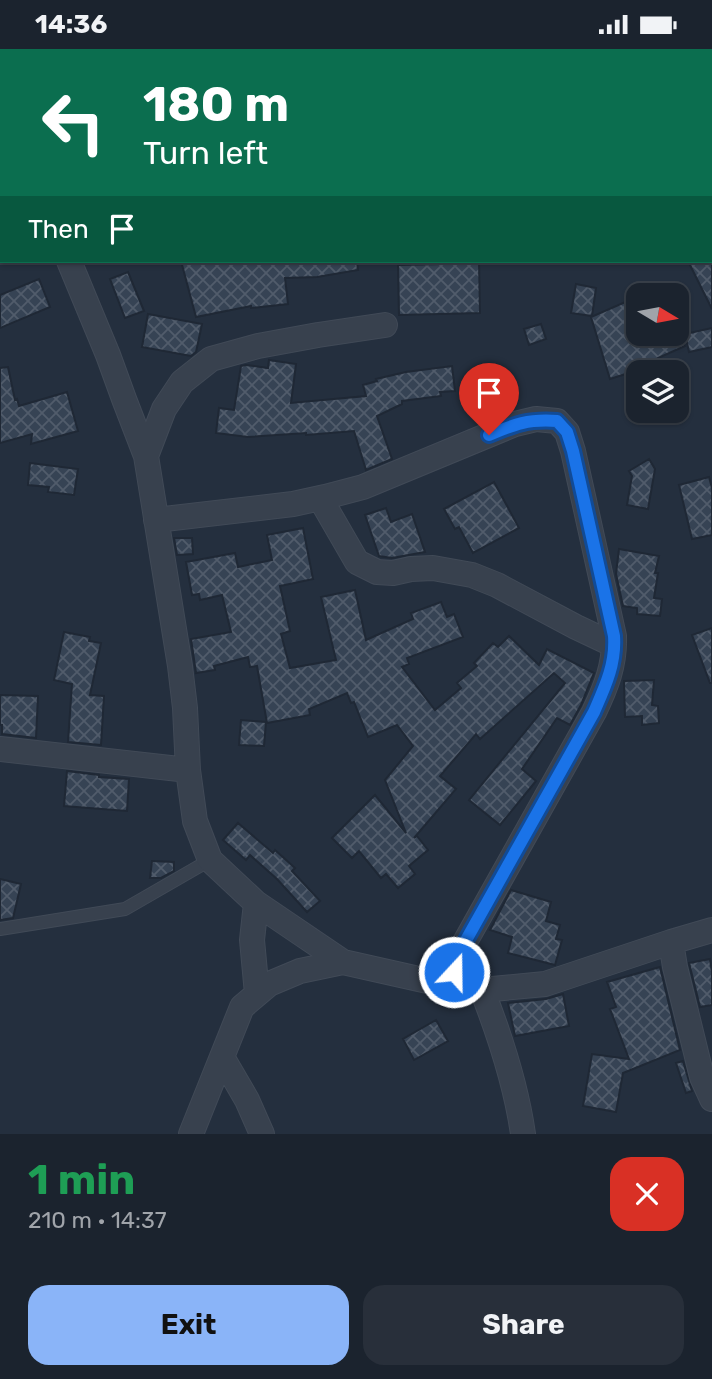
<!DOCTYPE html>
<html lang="en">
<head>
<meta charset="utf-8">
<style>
	:root { --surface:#1b232e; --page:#282f3a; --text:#f1f3f6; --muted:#a0a4aa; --line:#39404a; --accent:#8ab4f8 }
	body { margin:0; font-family:Rubik,sans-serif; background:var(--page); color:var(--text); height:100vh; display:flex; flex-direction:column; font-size:26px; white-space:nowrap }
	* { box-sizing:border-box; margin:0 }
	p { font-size:23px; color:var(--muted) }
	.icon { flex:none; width:38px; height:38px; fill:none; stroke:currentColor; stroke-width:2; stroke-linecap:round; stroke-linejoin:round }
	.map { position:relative; height:1085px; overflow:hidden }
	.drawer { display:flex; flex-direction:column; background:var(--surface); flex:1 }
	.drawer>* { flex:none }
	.banner { position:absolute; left:0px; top:0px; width:712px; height:214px; box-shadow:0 2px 5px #0004,0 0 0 2px var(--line); background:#0b6e4f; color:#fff; overflow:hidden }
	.needle { width:46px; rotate:100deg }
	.fabs { position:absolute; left:626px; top:234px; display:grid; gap:14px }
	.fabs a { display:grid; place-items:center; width:63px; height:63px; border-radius:14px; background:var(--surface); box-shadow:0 2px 5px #0004,0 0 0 2px var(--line); font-size:35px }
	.pin { position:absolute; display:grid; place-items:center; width:60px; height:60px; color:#fff; margin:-72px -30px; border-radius:50% 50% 50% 0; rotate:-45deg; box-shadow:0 0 7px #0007 }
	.pin .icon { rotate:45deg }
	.me { position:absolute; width:77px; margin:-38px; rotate:21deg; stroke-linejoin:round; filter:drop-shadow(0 0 5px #0008) }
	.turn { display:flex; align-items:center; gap:24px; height:147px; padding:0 28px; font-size:32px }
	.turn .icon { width:91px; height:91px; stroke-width:2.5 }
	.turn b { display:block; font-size:49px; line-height:60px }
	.then { display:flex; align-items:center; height:66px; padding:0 28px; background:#0003; gap:14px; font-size:26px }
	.round { display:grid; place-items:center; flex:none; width:74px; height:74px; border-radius:21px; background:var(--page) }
	.headline { display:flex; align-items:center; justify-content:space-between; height:119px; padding:0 28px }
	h1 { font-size:42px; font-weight:700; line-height:52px; color:#1e9e55 }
	.primary-button { display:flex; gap:14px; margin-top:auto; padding:14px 28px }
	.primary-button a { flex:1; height:80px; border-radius:21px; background:var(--accent); color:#111; font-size:28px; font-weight:700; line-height:80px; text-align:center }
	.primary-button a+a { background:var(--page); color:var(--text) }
	.status { display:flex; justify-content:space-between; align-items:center; height:49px; padding:0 35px; background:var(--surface); direction:ltr }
	.status svg { height:19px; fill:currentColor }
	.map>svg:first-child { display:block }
	.building { fill:url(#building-cross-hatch); stroke:#1f2835; stroke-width:2 }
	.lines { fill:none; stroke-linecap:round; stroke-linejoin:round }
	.lane-casing { stroke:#414a57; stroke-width:14 }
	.street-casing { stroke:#414a57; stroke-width:26 }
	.lane { stroke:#38414e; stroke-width:12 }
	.street { stroke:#38414e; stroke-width:24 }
	.route-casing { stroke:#114b97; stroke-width:18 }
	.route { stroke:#1a73e8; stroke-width:12 }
</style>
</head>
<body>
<div class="status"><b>14:36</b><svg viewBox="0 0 49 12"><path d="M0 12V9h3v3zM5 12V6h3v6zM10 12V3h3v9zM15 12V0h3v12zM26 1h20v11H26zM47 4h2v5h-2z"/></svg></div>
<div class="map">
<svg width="712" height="1085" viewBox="0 0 712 1085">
	<defs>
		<pattern id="building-cross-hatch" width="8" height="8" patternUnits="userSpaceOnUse" patternTransform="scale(1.75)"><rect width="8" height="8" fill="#364354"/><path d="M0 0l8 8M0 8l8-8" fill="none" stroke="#515c6b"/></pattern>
	</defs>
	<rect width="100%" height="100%" fill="#242f3e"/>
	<!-- building -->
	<path class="building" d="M181 212H357L358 221 317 228 285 229 288 255 251 259V257L196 268Z
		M441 212H479L480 264 399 266 398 216 441 215Z
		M688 212H712V260Z
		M128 223 144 262 125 269 110 230Z
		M39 230 50 258 0 279V246Z
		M576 235 596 239 592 267 571 264Z
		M639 247V285H677V281L685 297 640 317 641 320 610 330 591 268Z
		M148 265 202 275 196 303 191 307 142 298Z
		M541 275 546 290 529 296 524 280Z
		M712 279V298L689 303 685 285Z
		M269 311 296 315 291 354 366 347 363 336 377 332 376 330 406 323 452 317 455 342 440 343 441 347 402 352V355L377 367 392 410 366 421 354 382 306 386V384L248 388 216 384 219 359 234 361 241 317 246 316 268 319Z
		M8 318 15 351 17 350 19 357 67 343 78 382 31 395 32 385 0 394V319Z
		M649 410 655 420 648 460 627 456 632 427 629 422Z
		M30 414 78 420 74 446 48 443 49 438 28 436Z
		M709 428 712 439V486L692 490 679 436Z
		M494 433 519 479 473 504 459 478 455 480 444 460Z
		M386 459 391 473 412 465 425 503 392 509 379 507 365 466Z
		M303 479 313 530 280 537 290 582 281 585 290 619 336 611 321 548 355 541 366 591 413 570 411 564 441 553 447 568 454 565 463 588 407 609 409 615 402 618 435 661 461 639 457 634 477 617 474 614 493 594 498 598 509 587 539 616 547 600 594 624 581 656 570 676 557 669 522 720 536 732 500 776 469 751 565 634 554 624 480 690 476 685 440 727 456 740 414 789 417 787 428 801 409 817 415 825 398 839 386 825 381 829 359 802 352 809 332 789 375 746 406 784 385 731 413 697 397 676 368 688 354 653 351 654 347 644 309 660 310 666 267 674 257 617 250 618 248 608 214 617 215 621 196 624 191 590 231 583 222 546 200 551 199 545 192 546 186 513 235 504 238 518 272 511 267 486Z
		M174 489H192L193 505 177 506Z
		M619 500 659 507 655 524H658L654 549 662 550 660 567 637 565V559L623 557 616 525Z
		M712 579V634H710L692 586Z
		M64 583 90 588 89 592 101 594 90 646 104 647 101 696 68 693 72 635 54 631Z
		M654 631 652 656 658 657 659 674 642 676V667L625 668 624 632Z
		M0 646 38 647 36 689 2 685V676H0Z
		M241 671 266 673 264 697 239 696Z
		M67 722 99 726V728L129 730 127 762 64 757Z
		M238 774 273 804 275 801 295 819 292 822 320 852 307 863 277 830 250 806 246 811 223 791Z
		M152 812 174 813V822L161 829H150Z
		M0 830 21 835 13 869 0 871Z
		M511 841 551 853 546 872 560 876 556 890 562 891 555 916 508 904 512 888 490 881Z
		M710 910 712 923V956L700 958 689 914Z
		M660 918 680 1001 623 1024 616 1063 583 1057 592 1005 629 1010 610 960 616 958 607 933Z
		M563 945 569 977 515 987 508 954 546 950Z
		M436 971 448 992 414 1011 403 990Z
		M683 1012 692 1042 686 1044 676 1014Z"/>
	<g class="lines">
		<!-- lane casing -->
		<g class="lane-casing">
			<path id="lane" d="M0 880 125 860 210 811"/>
		</g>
		<!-- street casing -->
		<g class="street-casing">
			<path id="street" d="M435 0V2
				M645 0 646 2
				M126 2 131 0
				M410 2 412 0
				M0 56H2
				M710 85 712 86
				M0 114 2 116
				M69 212 108 306 124 350 146 407 180 617 185 659 188 721 195 772 210 811 256 854 343 913 441 935 482 941 545 935 671 893 712 881
				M146 407 164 360 182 333 211 310 258 297 318 286 385 276
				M320 449 357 513 377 523 393 524 411 520 433 519 472 526 497 536 576 578 614 596
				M156 471 293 455 325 448 363 438 515 375 536 370 557 372 567 383 573 402 614 587C615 616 606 638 594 663L465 893C457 910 453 918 456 937
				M0 700 188 721
				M256 854 252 891 257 945
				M671 893 675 918 702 1028 712 1050
				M482 941C500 987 516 1035 523 1085
				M222 1008 247 1051 262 1085
				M191 1085 242 958 269 935 300 922 343 913"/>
		</g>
		<!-- lane -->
		<use href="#lane" class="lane"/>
		<!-- street -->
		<use href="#street" class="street"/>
	</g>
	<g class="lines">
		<!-- route casing -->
		<g class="route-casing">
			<path id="route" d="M454 923 456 912 465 893 594 663C605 638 616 615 614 587L573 402 567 383 557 372C528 370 515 375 489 386"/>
		</g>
		<!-- route -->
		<use href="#route" class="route"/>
	</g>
</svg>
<div class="fabs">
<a><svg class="needle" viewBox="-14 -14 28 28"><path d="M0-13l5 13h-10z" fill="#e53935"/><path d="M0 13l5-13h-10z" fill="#a0a4aa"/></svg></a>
<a><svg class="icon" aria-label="layers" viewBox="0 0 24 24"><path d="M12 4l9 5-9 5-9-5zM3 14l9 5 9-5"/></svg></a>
</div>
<div class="pin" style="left:489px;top:386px;background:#d93025"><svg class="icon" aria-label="arrive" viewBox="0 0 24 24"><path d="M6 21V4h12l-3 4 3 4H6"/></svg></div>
<svg class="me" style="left:454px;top:923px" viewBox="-20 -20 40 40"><circle r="17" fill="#1a73e8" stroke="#fff" stroke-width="3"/><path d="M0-11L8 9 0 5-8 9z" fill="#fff"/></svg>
<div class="banner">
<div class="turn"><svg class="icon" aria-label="left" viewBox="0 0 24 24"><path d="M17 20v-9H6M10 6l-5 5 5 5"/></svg><div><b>180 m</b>Turn left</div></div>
<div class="then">Then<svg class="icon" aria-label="arrive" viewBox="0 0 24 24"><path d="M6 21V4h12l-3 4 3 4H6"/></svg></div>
</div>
</div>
<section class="drawer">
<div class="headline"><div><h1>1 min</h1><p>210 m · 14:37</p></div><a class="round" style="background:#d93025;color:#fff"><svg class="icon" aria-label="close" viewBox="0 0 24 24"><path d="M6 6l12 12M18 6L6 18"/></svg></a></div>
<div class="primary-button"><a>Exit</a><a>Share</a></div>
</section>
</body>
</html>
